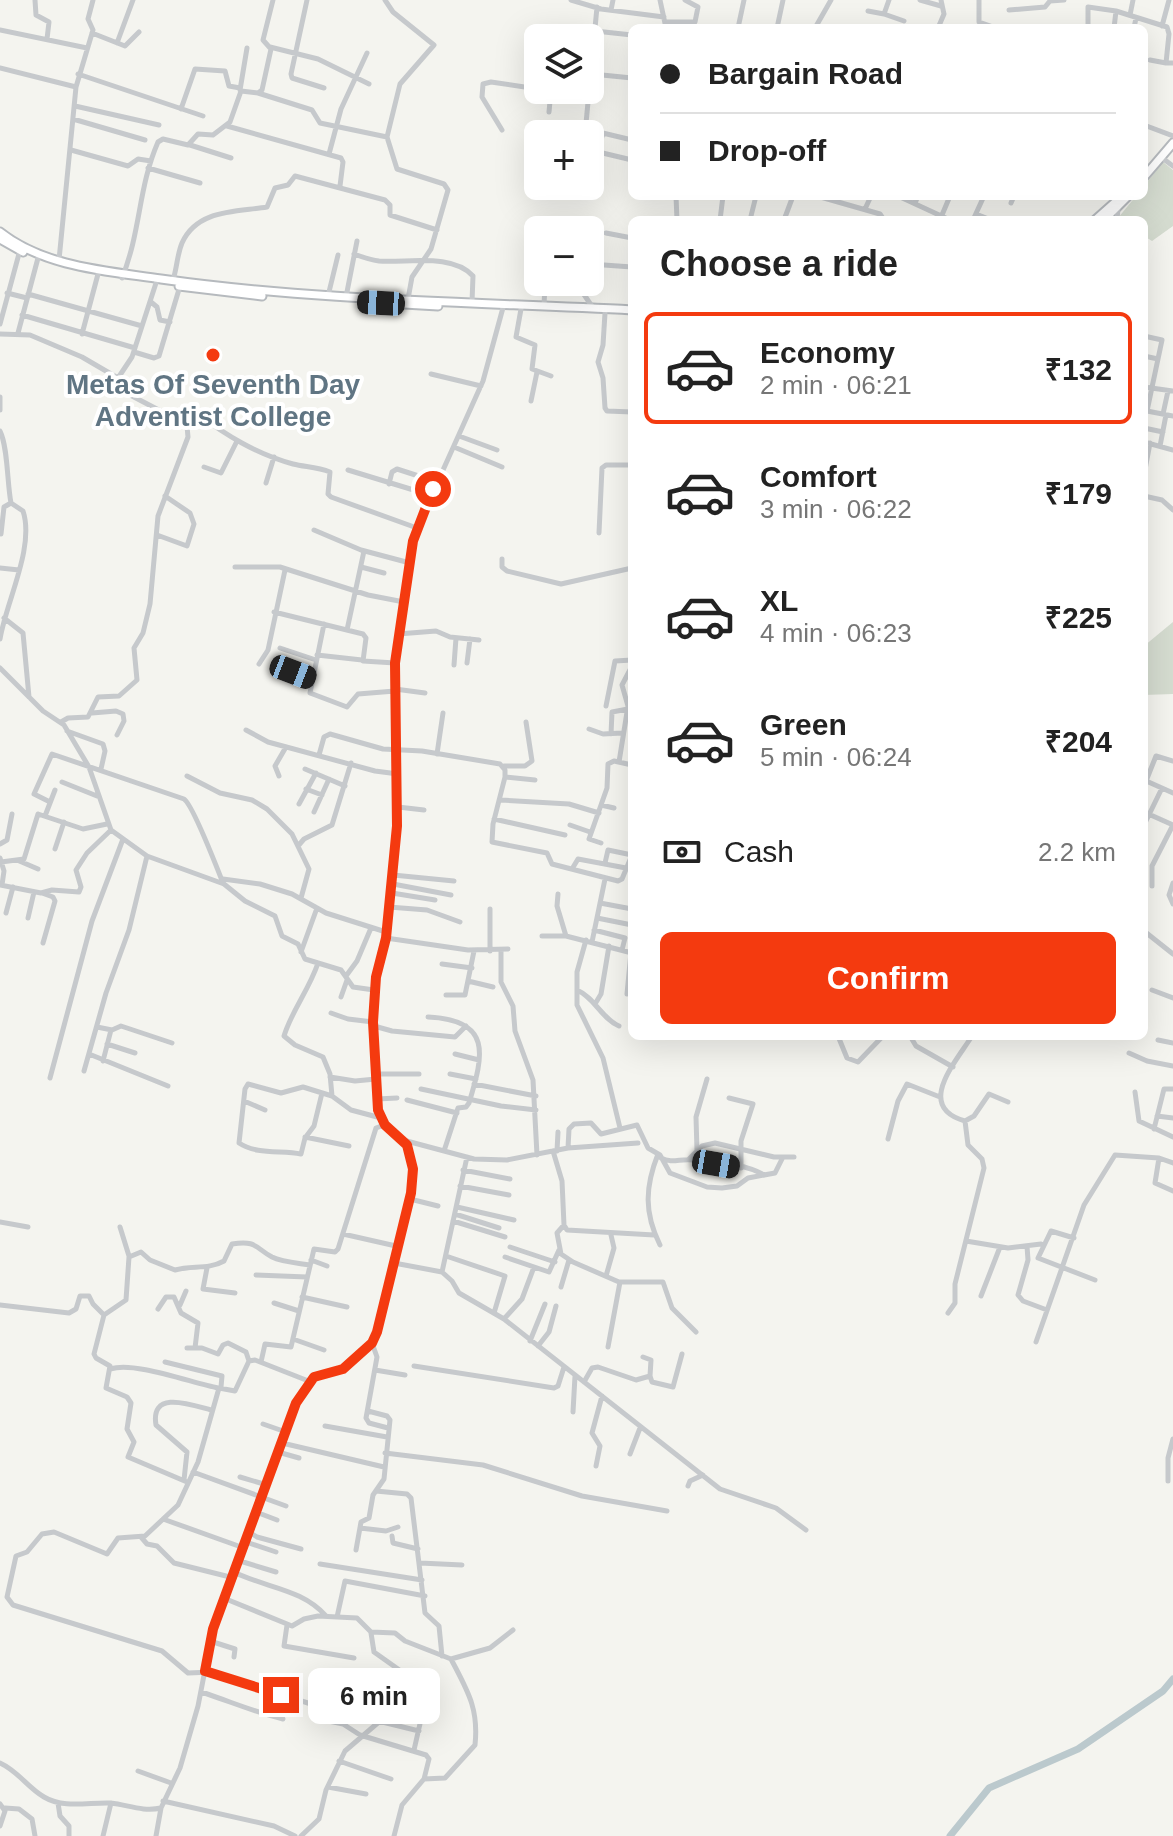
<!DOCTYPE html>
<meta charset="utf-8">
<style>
body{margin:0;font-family:Arial,sans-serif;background:#f6f6f6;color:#222;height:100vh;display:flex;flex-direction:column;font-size:30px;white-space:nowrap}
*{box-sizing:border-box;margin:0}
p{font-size:26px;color:#767676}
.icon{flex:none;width:44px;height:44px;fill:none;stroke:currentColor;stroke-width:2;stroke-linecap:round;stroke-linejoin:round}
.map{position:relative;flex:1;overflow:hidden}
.details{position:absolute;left:628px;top:216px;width:520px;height:824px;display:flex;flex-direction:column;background:#fff;border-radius:12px;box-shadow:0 8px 32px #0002}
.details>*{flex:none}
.guide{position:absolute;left:628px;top:24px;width:520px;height:176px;border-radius:12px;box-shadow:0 8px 32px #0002;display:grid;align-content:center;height:176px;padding:0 32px;background:#fff}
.controls{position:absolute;left:524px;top:24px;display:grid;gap:16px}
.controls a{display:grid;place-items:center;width:80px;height:80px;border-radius:12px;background:#fff;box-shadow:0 8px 32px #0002;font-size:40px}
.end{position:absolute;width:36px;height:36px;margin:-18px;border:10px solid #f43a0f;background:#fff;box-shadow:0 0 0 4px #fff}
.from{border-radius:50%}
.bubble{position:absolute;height:56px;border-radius:12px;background:#fff;box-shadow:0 8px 32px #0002;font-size:26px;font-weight:800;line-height:56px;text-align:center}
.car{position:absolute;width:24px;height:48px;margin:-24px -12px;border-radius:10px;box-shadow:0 0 6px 2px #0007;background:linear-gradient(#222 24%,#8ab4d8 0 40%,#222 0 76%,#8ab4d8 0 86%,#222 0)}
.guide b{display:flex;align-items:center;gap:28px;height:76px;font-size:30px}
.guide b+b{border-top:2px solid #e0e0e0}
.guide i{width:20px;height:20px;background:#222}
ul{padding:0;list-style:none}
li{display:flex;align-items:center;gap:24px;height:112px;margin:0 16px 12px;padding:0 16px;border:4px solid transparent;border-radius:12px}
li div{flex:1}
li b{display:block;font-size:30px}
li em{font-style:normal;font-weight:800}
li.on{border-color:#f43a0f}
li>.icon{width:72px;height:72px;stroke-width:1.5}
h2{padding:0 32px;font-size:36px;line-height:96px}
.pay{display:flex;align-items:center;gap:20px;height:88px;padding:0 32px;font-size:30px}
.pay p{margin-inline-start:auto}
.cta{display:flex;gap:16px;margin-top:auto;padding:16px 32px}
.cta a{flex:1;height:92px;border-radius:12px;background:#f43a0f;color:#fff;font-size:32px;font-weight:800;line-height:92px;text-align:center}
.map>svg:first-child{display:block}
.green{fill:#d5dcd0}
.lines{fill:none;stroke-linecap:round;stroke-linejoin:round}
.river{stroke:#bbc9cd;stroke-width:7}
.major-casing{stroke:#b6babe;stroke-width:11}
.minor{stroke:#c6c9cc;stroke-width:5}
.major{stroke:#fff;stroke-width:7}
.route{stroke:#f43a0f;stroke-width:10}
.poi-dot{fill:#f43a0f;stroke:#fff;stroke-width:3}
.labels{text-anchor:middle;stroke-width:8;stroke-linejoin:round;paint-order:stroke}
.poi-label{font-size:28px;font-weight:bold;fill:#607583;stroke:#fff}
</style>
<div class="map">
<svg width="1173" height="1836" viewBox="0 0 1173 1836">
<rect width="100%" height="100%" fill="#f4f4ef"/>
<path class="green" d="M1163,162L1173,170V226L1152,241L1144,236V220L1118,218L1136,196H1144V186Z
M1173,622V694L1144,695V646Z"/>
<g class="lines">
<path class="river" d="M950,1836L989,1788L1078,1749L1163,1691L1173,1679"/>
<defs>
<path id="major" d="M1144,177L1173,143
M1095,220L1122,196
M1104,220L1128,196
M0,232C44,267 107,271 161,279C316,301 475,302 632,310
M0,239L23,252
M179,286L262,296
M370,302L438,306"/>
</defs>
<use href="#major" class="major-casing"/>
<path class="minor" d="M35,0L36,15L49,22L47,39
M307,0L291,74L292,78L324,88
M385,0L393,12L434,45L400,84L387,137L397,169L444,184L448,190L431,249L412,277L408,299
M571,0L601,9L664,17
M660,0L666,28
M889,0L884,14L904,21
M920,0L941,6
M979,0V22L996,28
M611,10L613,0
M1009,10L1045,7L1050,1L1064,0
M868,11L884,14
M1130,15L1133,0
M665,22H695L698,7L685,0
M1162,26L1169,0
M738,28L744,0
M777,28L783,0
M815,28L831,0
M938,28L944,14L941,0
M1088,28V7L1116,11L1167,27L1169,34L1166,63H1173
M1114,28L1116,11
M1134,28L1136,18
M0,30L87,48
M595,31L632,35
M92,33L125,46L139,32
M117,43L133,0
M270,47L318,59L369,84
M1150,60L1166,63
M0,68L76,87
M78,74L203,116
M592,74L632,78
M240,90L247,48
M258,93L312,110L320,123L387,137
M75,106L159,125
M181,109L195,69L225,71L229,86L240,88
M549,112L551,90
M73,119L145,140
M1144,125L1173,136
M227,126L341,158L343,162L340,186
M586,129L632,140
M502,130L482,97L483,84L491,82L538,89
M585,134L597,7
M190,145L231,158
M71,150L128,166L138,159L151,161
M590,150L632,160
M598,151L603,133
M329,154L341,109L367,53
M1161,157L1173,166
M148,168L200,183
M676,196L677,220
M817,196L880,214L884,220
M898,196L950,220
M915,203L918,196
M1011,203L1014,196
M865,209L871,196
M976,214L991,220
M942,215L950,196
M720,220L723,196
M750,220L756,196
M784,220L793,196
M973,220L984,196
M1117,220L1118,208
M606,233L632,238
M354,254C362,257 371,260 379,261C408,263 452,253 473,276L472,302
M59,260L76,87L93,30L88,19L93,0
M590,264L632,267
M122,278C141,231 138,188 158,142L163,139L188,145L198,134L213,135L230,122L241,91L258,93L262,90L271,49L263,40L273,0
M173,280C177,268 177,255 182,243C197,209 237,212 267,207L275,188L288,185L295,176L385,200L390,205V215L437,230
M585,282L583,293L593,308
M7,293L27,298
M28,294L142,326
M328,296L338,255
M346,297L357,241
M151,302L157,307L160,320L170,322
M504,304L483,381L417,528L398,637L394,673L397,826L392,893L386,938L376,977L373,1011L378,1110L385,1125L403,1140L474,1159L507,1160L568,1148L638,1143
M544,306L545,283
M521,309L516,337L535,345L532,369L551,376
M605,313L603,345L598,362L603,378L605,408L607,411L632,412
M22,315L135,348
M0,324L20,250
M18,333L38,258
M0,334L30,335L82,357L118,378L132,396L176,419L196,413C226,435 256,454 293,464C305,467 317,467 330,472L328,494L331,497L417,528
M82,334L98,274
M1144,336L1162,340L1147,411
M134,352L154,358L159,356L180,286
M1144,356L1158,359
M431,374L481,386
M118,378L132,357L156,283
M1144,387L1173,391
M0,397V410
M531,401L537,372
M1147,411L1173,416
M1163,414L1168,391
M1144,428L1163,432
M0,431C8,447 7,483 11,503L23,511C35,547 6,602 0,639
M459,436L497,450
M1144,442L1173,450
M1160,446L1166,415
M454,447L502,467
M204,467L221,473L237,441
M348,470L430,495
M1144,475L1150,443
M266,483L274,457
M389,484L392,472L397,469L437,482
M1144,496L1162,500L1173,510
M314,530L361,550L410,563
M599,533L602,468L606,465H632
M1,534L4,507L11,503
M157,535L187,546L194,524L190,513L165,496
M502,559V567L507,571L561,584L632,568
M235,567H280L368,595L404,602
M361,567L384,573
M0,568L19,570
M274,612L363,634L366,638L363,661L395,663
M4,618L23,633L29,697
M324,624L310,693L347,707L358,694L395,691
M347,630L364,551
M398,634L436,631L450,637L479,640
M280,648L316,660
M317,655L362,660
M467,663L470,639
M259,664L268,650L285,570
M275,665L312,679
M454,665L456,638
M0,668L43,711L64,725L89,767L111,830L147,856L224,884L245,901L275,916L282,936L298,944L305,959L341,970L353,987L374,990
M395,689L425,693
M606,706L615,661L632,660
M92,713L116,711L123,714L124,721L117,735
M61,722L68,718L88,717L98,697L119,696L137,680L134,648L143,633L150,604L158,516L188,437L187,426L180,420
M589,729L603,734L622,733
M246,730L268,742L375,771L398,774
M67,731L103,744L105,751L101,769
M611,734L612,712L628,709
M437,754L443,713
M319,755L324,737L330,734L383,749L422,751L500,764L505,770V777L493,824L492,842L547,853L552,864L618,881L622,879L632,855L608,850L605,863
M619,762L628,706L622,685L632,666
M504,766H525L532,761L526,722
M305,769L345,786
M187,776L220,793L252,800L267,809L292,834L309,869L301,898
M279,776L275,766L286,747
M505,777L535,780
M1144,780L1173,793
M1146,781L1156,756L1173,761
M62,782L97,796
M306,789L322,795
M501,800L569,804L599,813
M50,802L34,794L52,754L184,799C193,805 217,868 223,883
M299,804L316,773
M601,805L614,808
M398,807L424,810
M314,812L329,779
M1144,812L1173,825
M45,816L55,790
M494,819L565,835
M570,825L590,832
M1144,825L1162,788
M601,843L589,839L607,788L608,764L614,761L632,765
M0,844L7,840L12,814
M298,846L304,839L332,825L351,763
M55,849L64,822
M0,858L4,871L2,885
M17,860L38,869
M1,862L24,859L38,814L83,829L107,824
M572,869L578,859L626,868
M393,875L454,881
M223,879L260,884L292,894L326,913L386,932
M1173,883L1169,895L1173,904
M393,884L451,895
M0,885L41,893L52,890L79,892L81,887L76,870L87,853L111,830
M1152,886V866L1173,825
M42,893L53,897L55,901L43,943
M392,893L435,900
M558,894L557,906L566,936
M600,903L632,909
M389,907L427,910L460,922
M490,909V951
M6,913L13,887
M28,918L34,892
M597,918L632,925
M594,930L625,938L622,950
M1144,931L1173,954
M542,936H566L632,953
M386,938L468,950L508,949
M586,940L577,972V1005L603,1058L620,1128
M592,942L605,879
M501,951V982L513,1006L515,1031L533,1080L537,1155
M301,952L317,908
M318,963C309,990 292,1010 284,1036L295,1045L323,1057L330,1074L332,1096
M442,964L472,968
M346,976L357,961L371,928
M468,981L493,987
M577,990C595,998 601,1018 619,1026
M1152,990L1173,998
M627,994L631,952
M446,995H465L474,951
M341,997L347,980
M595,1004L601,994L609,946
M331,1013L348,1019L373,1022
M428,1017C492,1020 484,1054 469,1103L466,1107L458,1108L444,1151
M374,1026L392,1031L455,1037L466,1026
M97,1027L112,1030L121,1026L172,1043
M708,1036H716
M838,1036L847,1058L858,1062L883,1036
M910,1036L916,1046L953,1067
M972,1036C955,1063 915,1107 965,1121L974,1116L989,1094L1008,1102
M1158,1040L1173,1043
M107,1044L135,1053
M1129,1053L1147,1061L1173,1066
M89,1054L168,1086
M455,1054L479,1060
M103,1061L111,1030
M84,1071L106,993L129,930L147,856
M376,1074H419
M450,1074L476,1079
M330,1077L355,1081L376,1079
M50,1078L92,921L123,839
M474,1084L536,1096
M421,1089L501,1106L536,1110
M1135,1092L1139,1121L1173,1137
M322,1093L314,1126L305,1138L301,1154C281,1150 257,1155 239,1143L245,1089L248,1084L281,1093L303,1087L332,1096L351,1110L381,1118
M729,1098L753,1104L741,1141V1168
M377,1099L397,1098
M407,1100L457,1113
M244,1101L265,1110
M1157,1116L1173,1118
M1154,1129L1164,1089H1173
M305,1137L349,1146
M888,1139L898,1101L907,1084L940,1097
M568,1148L569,1129L574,1124L591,1123L601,1134L637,1125L648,1148L660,1155L670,1173L707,1187L722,1188L737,1186L748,1178L775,1173L783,1157
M553,1151L562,1181L564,1225L567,1230L654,1235
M557,1151L558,1132
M697,1151L696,1117L707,1079
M658,1154C645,1187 644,1213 660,1245
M661,1158C673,1164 680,1158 693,1160C713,1161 746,1164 764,1175
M1159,1158L1155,1183L1173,1191
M689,1159L702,1146L715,1143L774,1157H794
M463,1170L510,1179
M460,1186L509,1195
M410,1199L438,1206
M457,1207L514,1220
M455,1214L499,1228
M453,1221L505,1237
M0,1222L28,1227
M564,1225L557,1233L561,1254L573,1262L619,1282H663L672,1308L696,1332
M120,1227L129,1256
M343,1234L396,1246
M1074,1238L1051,1231L1038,1258L1095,1280
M966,1241L1008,1248L1041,1244
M1027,1246L1028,1260L1018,1295L1023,1301L1047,1310
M510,1247L555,1262
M446,1256L505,1276L494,1313
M505,1257L549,1272L559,1250
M311,1260L327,1266
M394,1263L442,1272L452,1281L459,1293L504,1319L720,1489L776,1508L806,1530
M207,1268L203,1289L235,1293
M442,1272L467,1157
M256,1275L307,1277
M606,1276L614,1248L611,1235
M561,1287L569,1260
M981,1296L1000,1247
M302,1297L347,1307
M274,1303L299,1311
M0,1305L69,1313L76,1309L80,1296H89L93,1304L104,1315L94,1354L96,1358L110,1366L106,1388L127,1397L131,1403L127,1429L134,1442L128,1457L187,1482
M180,1305L186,1291
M158,1309L166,1297H174L181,1313L198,1323L195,1348
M948,1313L955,1303V1284L984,1168L982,1159L968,1145L965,1121
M104,1315L126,1300L129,1257L141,1252L150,1260L175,1270C192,1265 208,1270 224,1261L232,1244C257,1240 255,1248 272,1257C282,1262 298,1263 310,1265
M504,1319L522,1299L534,1267
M293,1339L324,1350
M530,1341L545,1304
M1036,1342L1084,1205L1115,1155L1159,1158L1173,1163
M372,1343L377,1357L366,1418L369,1423L388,1428
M538,1346L549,1332L556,1306
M608,1347L620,1282
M187,1348H202L218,1354L223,1345L228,1343L246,1352L249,1361
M643,1357L651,1360L650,1376
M165,1362L222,1376L221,1387
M261,1362L265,1344L291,1347L314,1249L335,1252L338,1249L376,1128L384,1125
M414,1366L554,1388L558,1386L564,1367
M111,1369C133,1361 192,1383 218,1388
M375,1370L405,1375
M311,1382L255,1360L249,1361L235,1391L219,1388L198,1462L178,1505L145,1536L118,1538L107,1554L54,1532L42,1534L27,1552L16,1556L7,1597L13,1605L162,1651L188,1673L213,1672L320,1707L319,1719L343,1724L360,1735L426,1755L429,1759L424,1779L402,1805L394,1836
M584,1382L592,1368L598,1367L636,1380L650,1376L652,1382L673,1387L682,1354
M573,1412L575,1376
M263,1424L286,1432
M325,1426L387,1437
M282,1443L384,1467
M278,1452L299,1458
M385,1453L483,1465L582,1496L667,1511
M630,1454L640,1428
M596,1466L600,1446L592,1433L602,1396
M193,1472L286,1506
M240,1477L267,1485
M184,1480L187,1452L156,1425C150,1389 192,1405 211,1410
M1168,1481V1458L1173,1439
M688,1486L690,1481L703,1475
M376,1491L407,1494L411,1498L425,1613L439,1626L442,1656
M256,1512L277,1520
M163,1519L244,1548
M360,1528L386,1531L398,1527
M249,1532L257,1537L301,1549
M392,1536L393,1543L418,1549
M141,1537L147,1544L157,1546L174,1563L234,1578
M246,1542L276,1552
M356,1550L361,1522L369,1518L373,1495L384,1479L390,1420L387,1416L368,1411
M240,1561L276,1572
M420,1563L462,1565
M320,1564L422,1580
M236,1573C267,1588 302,1589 326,1616
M226,1599L292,1626L304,1619L318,1616L357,1618L371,1632L395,1633L405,1641L451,1659L490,1648L513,1630
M337,1617L345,1581L425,1596
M287,1625L284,1646L354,1658
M371,1633L374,1652L405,1674L406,1688
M210,1641L235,1649L234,1657
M378,1684L419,1690
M201,1692C229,1701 254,1712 283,1719
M357,1699L365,1697L420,1711L422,1715L414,1750
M320,1707L327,1680L342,1684
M362,1717L419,1731
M339,1761L391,1779
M0,1763C18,1771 27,1787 44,1797C64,1809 89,1802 111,1803C128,1805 143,1812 161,1808
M138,1771L171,1783
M424,1779L445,1778L475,1745C479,1708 467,1690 451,1659
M328,1787L366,1794
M163,1801L274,1826L295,1836
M58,1803L60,1816L69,1826V1836
M0,1804L5,1811L0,1826
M5,1808L19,1809L32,1819L35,1836
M103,1836L111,1803
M156,1836L161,1808L180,1768L198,1706L213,1629L234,1578L296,1403L314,1377L343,1369L369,1346L377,1332L411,1193L413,1163L404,1141
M301,1836L319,1819L326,1790L345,1751L380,1721L401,1716"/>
<use href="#major" class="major"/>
</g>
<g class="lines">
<path class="route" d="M281,1695L205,1671L213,1629L296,1403L314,1377L343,1369L372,1343L377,1332L411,1193L413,1169L407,1145L385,1125L378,1110L373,1022L376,977L386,938L397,826L395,663L413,541L433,489"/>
</g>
<circle class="poi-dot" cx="213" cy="355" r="8"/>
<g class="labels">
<g class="poi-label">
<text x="213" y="394">Metas Of Seventh Day<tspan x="213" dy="32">Adventist College</tspan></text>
</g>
</g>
</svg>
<div class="controls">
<a><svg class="icon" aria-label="layers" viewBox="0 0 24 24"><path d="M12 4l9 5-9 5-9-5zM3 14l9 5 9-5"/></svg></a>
<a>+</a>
<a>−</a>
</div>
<i class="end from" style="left:433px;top:489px"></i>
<i class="end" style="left:281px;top:1695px"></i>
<div class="bubble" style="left:308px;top:1668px;width:132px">6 min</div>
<i class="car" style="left:381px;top:303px;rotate:273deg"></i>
<i class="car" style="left:293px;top:672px;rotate:111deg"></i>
<i class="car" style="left:716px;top:1164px;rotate:100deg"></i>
<div class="guide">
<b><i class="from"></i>Bargain Road</b>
<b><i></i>Drop-off</b>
</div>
<section class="details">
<h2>Choose a ride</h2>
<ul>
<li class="on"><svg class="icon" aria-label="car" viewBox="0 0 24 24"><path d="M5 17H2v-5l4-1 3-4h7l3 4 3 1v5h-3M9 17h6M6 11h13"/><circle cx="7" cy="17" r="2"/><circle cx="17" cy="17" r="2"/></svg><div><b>Economy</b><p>2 min · 06:21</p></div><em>₹132</em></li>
<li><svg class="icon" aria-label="car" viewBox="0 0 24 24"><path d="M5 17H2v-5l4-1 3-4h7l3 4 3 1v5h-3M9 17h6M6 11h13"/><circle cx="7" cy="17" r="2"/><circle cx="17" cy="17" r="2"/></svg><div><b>Comfort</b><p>3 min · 06:22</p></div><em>₹179</em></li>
<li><svg class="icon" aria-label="car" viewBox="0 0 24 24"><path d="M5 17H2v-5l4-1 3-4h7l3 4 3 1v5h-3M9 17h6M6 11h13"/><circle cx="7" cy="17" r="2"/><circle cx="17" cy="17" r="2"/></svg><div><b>XL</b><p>4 min · 06:23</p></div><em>₹225</em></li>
<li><svg class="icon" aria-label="car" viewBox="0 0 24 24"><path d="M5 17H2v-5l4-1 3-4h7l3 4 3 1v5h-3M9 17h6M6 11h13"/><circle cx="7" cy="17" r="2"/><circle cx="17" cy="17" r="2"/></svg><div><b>Green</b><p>5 min · 06:24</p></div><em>₹204</em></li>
</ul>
<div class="pay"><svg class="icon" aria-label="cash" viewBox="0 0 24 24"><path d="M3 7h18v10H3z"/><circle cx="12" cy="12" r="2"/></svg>Cash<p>2.2 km</p></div>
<div class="cta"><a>Confirm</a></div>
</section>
</div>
